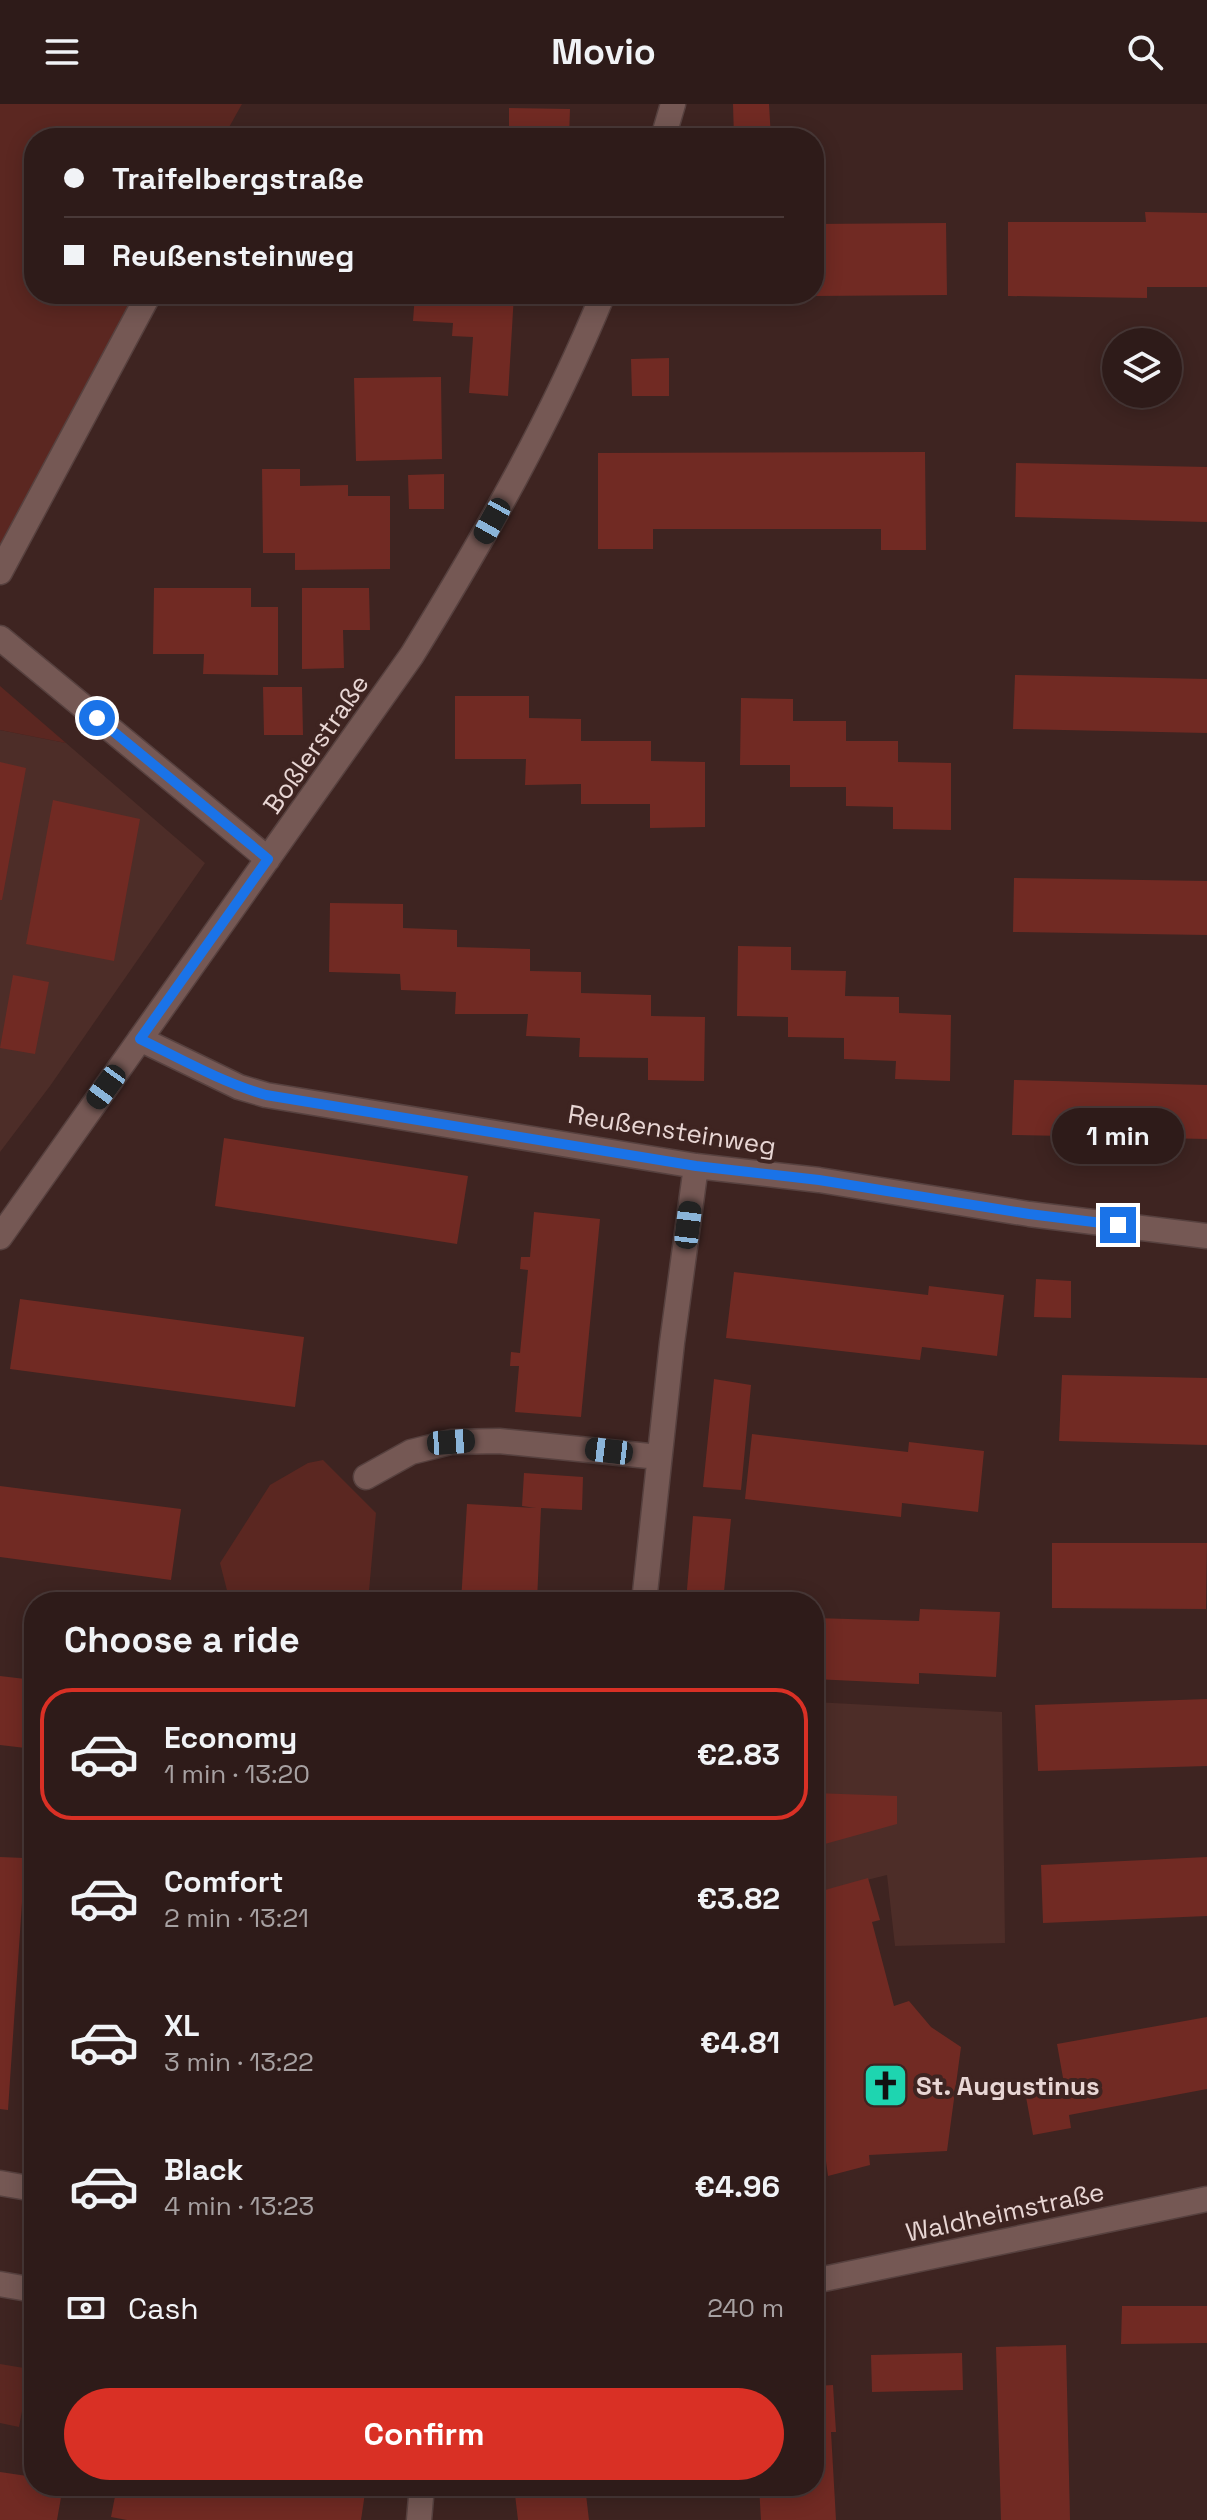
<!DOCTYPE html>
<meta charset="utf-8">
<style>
body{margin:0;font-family:"Space Grotesk",sans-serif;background:#362422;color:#f1f3f6;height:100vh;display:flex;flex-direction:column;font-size:30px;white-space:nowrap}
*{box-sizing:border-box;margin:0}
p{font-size:26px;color:#a7a1a2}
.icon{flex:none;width:44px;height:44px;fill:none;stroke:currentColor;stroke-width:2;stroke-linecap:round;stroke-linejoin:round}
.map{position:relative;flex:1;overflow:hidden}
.sheet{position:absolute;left:24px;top:1488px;width:800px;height:904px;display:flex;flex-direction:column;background:#2e1b19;border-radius:32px;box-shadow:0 4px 20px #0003,0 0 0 2px #493938}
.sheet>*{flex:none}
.banner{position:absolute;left:24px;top:24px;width:800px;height:176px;border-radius:32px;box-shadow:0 4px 20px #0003,0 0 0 2px #493938;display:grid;align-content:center;height:176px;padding:0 40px;background:#2e1b19}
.tools{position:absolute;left:1102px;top:224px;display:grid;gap:16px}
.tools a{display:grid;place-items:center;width:80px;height:80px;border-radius:50%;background:#2e1b19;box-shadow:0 4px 20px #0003,0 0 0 2px #493938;font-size:40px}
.end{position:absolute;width:36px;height:36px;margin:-18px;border:10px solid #1a73e8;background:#fff;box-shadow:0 0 0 4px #fff}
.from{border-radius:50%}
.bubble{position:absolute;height:56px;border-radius:28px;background:#2e1b19;box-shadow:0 4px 20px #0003,0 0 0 2px #493938;font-size:26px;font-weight:700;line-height:56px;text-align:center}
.car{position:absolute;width:24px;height:48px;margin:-24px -12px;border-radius:10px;box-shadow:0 0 6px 2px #0007;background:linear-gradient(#222 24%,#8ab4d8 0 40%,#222 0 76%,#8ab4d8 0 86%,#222 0)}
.banner b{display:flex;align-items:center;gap:28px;height:76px;font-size:30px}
.banner b+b{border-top:2px solid #493938}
.banner i{width:20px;height:20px;background:#f1f3f6}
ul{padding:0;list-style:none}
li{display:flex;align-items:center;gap:24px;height:132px;margin:0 16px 12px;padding:0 24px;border:4px solid transparent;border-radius:32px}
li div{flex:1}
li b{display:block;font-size:30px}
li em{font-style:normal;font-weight:700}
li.current{border-color:#d93025}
li>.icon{width:72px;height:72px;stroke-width:1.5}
h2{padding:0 40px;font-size:36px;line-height:96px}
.pay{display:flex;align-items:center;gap:20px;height:88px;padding:0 40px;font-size:30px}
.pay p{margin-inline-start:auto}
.cta{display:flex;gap:16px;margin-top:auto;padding:16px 40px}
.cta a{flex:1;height:92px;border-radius:48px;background:#d93025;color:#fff;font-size:32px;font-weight:700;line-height:92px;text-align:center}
header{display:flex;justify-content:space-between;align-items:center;height:104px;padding:0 40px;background:#2e1b19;font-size:36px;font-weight:700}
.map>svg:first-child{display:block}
.built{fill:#4d2d28}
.green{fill:#5b2721}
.building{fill:#712a23}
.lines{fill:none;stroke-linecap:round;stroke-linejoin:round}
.minor-casing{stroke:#57413f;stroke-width:27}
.minor{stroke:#755854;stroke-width:24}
.route{stroke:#1a73e8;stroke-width:10}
.labels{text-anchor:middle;stroke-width:8;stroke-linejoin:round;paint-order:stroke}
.street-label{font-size:26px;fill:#e8d6d4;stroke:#3e2421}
.poi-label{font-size:26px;font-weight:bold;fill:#e8d6d4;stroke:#3e2421;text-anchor:start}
</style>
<header><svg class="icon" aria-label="menu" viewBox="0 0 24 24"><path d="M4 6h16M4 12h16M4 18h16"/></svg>Movio<svg class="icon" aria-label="search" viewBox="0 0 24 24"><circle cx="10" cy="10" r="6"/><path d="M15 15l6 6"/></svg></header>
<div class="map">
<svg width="1207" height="2416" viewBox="0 0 1207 2416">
<rect width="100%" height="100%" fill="#3e2421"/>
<path class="built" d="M0,626L66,639L205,759L50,982L0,1048Z
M814,1598L1002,1608L1005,1839L895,1842L887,1771L814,1789Z"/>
<path class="green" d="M0,0H242L223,34H34V190H137L0,446Z
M0,582L66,639L0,626Z
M323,1356L376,1409L368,1498H230L220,1459L270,1381L308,1359Z
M0,2260L30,2265L19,2323L0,2319Z"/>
<path class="building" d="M733,0H769L771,34H734Z
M509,4L570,5L569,34H509Z
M1145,108L1207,109V183H1147V194L1008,192V118H1146Z
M946,119L947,191L814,192V120Z
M415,190H514L508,292L469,289L473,233L452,232L453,219L413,217Z
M669,254V292H632L631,255Z
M441,273L442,355L356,357L354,274Z
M925,348L926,446H881V425H653V445H598V349Z
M1016,359L1207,363V418L1015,413Z
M262,365H300V382L348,381V392H390V465L295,466V449H263Z
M444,370V405H409L408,371Z
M154,484H251V503H278V571L203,570L204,550H153Z
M302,484H369L370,526H343L344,564L302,565Z
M1015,571L1207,575V629L1013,625Z
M263,583H302L303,631H264Z
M455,592H529V614L581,615V637H651V657L705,658V723L650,724V700H581V680L525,681L526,655H455Z
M741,594L793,595V617H846V637H898V658L951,659V726L893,725V703L846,702V683H790V661H740Z
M0,658L26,664L2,796H0Z
M53,696L140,715L114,857L26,840Z
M1014,774L1207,777V831L1013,828Z
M330,799L403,800V824L457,826V843L530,845V867L581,868V889L651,891V912L705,913L704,977L648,976V954L579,953L580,934L526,932L528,910H455L456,888L401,886L400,870L329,868Z
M738,842L791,843V866L846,867L845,892L899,893V909L951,911L950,977L895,975L896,957L844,955V934L788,933V913L737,912Z
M13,871L49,878L35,950L0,944Z
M1014,976L1207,981V1035L1012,1031Z
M224,1034L468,1072L457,1140L215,1102Z
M534,1108L600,1115L581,1313L515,1308L519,1262H510L511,1248L520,1249L528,1166L520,1165L521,1153H530Z
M734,1168L928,1191L929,1182L1004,1191L997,1252L922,1243L920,1256L726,1234Z
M1036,1175L1071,1177V1214L1034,1213Z
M20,1195L304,1233L295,1303L10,1265Z
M1062,1271L1207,1274V1341L1059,1337Z
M714,1275L751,1281L741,1386L703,1383Z
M752,1330L908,1348L909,1338L984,1347L978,1408L902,1399L901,1413L745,1395Z
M524,1369L583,1373L582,1406L541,1404L537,1498H461L467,1400L536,1404L522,1402Z
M0,1382L181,1405L171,1476L0,1453Z
M693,1412L731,1415L723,1498H686Z
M1052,1439H1207L1206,1505L1052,1504Z
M920,1505L1000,1508L996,1573L919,1569V1580L814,1575V1514L919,1517Z
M0,1572L34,1576V1645L0,1641Z
M1207,1595V1662L1038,1667L1035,1601Z
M814,1689L897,1692V1720L814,1743Z
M0,1753L25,1754L8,2006L0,2005Z
M1207,1753V1812L1043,1819L1041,1761Z
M868,1774L880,1816L872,1818L894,1902L909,1897L931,1923L961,1943L947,2047L869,2051L870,2061L828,2072L821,2021H814V1923L821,1921L814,1905V1789Z
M1207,1913V1985L1069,2011L1071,2024L1033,2031L1026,1993L1065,1985L1057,1940Z
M1122,2202H1207V2239L1121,2240Z
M1066,2241L1070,2416H1001L996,2243Z
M962,2249L963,2286L872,2288L871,2251Z
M833,2281L836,2328H831L836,2416H761L759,2382H814V2282Z
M0,2368L34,2373V2382H63L57,2416H0Z
M117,2382L331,2384L366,2382L361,2416H127L111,2413Z
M514,2382H585L589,2416H518Z"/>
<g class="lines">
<defs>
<path id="minor" d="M663,34L673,0
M0,468L149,190
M0,534L268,755
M140,935L239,983L266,991L696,1062L819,1076L1029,1110L1207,1132
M0,1133L412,551C484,434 551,317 603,190
M366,1373L411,1348L451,1338L499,1337L659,1353
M644,1498L672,1239L696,1062
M0,2079L34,2085
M814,2177L1207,2095
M0,2180L34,2186
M419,2416L422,2382"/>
</defs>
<use href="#minor" class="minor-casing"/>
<use href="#minor" class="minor"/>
</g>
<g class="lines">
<path class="route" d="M97,614L268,755L140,935C181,955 221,978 266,991L696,1062L819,1076L1029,1110L1118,1121"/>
</g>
<defs>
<symbol id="church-square" viewBox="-11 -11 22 22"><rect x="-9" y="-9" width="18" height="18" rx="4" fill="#1ed5b0" stroke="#3e2421"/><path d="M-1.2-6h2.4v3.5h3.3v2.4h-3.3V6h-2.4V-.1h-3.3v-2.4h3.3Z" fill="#111"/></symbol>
</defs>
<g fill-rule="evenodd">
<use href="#church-square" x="860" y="1956" width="51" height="51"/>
</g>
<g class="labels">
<g class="street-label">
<text transform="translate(316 640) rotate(-55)" y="9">Boßlerstraße</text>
<text transform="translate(672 1026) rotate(9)" y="9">Reußensteinweg</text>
<text transform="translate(1005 2108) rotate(-12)" y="9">Waldheimstraße</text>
</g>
<g class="poi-label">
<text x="916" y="1991">St. Augustinus</text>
</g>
</g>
</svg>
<div class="tools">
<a><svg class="icon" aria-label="layers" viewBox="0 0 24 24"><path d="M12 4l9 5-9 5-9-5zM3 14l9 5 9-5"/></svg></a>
</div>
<i class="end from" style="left:97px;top:614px"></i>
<i class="end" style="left:1118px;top:1121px"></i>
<div class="bubble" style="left:1052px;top:1004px;width:132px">1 min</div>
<i class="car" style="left:492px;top:417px;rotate:209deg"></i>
<i class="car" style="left:106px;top:983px;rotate:216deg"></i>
<i class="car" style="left:688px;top:1121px;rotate:7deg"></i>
<i class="car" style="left:451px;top:1338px;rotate:86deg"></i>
<i class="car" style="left:609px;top:1347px;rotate:277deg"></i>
<div class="banner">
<b><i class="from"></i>Traifelbergstraße</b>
<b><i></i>Reußensteinweg</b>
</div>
<section class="sheet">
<h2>Choose a ride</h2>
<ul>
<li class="current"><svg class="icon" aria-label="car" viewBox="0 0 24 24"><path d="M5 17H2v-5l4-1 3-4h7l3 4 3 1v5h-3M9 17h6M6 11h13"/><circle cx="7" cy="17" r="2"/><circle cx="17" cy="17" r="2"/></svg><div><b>Economy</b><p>1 min · 13:20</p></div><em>€2.83</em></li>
<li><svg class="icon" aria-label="car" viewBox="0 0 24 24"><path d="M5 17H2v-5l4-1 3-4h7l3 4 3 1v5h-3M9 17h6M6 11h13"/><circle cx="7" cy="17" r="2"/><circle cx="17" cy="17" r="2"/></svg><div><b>Comfort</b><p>2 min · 13:21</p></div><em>€3.82</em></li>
<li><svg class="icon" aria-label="car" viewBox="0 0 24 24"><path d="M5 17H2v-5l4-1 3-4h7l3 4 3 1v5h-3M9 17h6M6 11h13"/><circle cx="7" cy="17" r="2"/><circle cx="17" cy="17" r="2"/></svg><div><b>XL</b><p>3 min · 13:22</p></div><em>€4.81</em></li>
<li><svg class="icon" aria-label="car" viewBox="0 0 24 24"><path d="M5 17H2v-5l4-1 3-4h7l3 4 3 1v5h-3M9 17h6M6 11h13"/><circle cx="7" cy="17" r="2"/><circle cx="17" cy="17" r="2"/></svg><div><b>Black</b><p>4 min · 13:23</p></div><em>€4.96</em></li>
</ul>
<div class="pay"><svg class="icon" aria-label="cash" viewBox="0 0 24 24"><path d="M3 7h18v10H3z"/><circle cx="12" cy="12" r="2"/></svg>Cash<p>240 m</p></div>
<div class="cta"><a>Confirm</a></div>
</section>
</div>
